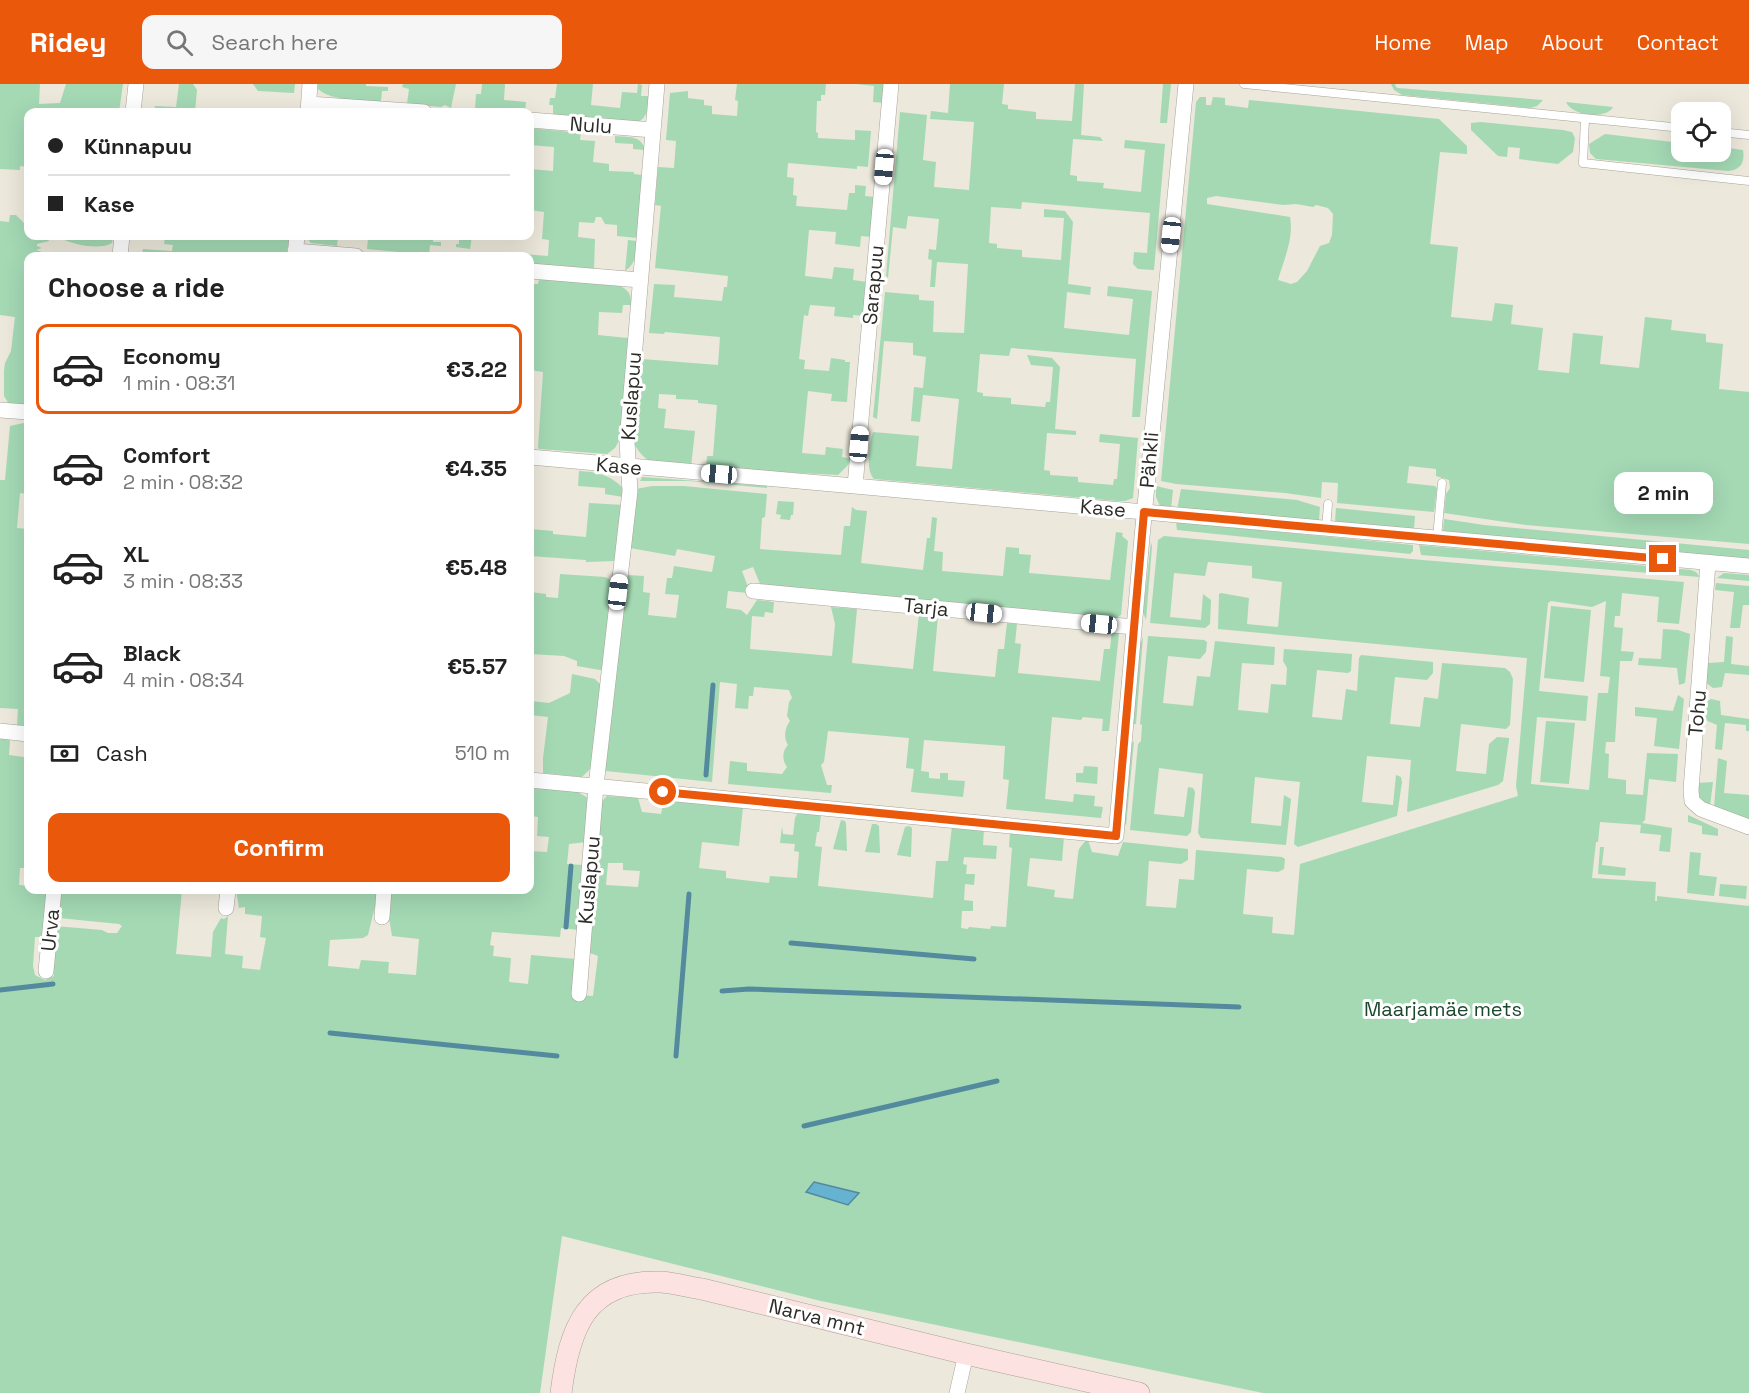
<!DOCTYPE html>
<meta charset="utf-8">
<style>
body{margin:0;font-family:"Space Grotesk",sans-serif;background:#f6f6f6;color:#222;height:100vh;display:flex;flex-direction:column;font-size:22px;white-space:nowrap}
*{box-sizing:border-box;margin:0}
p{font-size:20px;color:#767676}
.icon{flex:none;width:33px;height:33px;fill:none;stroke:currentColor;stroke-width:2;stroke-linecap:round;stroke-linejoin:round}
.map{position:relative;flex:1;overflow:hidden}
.side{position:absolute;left:24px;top:168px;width:510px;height:642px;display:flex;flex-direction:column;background:#fff;border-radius:12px;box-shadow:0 6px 24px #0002}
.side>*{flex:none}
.guide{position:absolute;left:24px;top:24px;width:510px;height:132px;border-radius:12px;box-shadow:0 6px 24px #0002;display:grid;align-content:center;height:132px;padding:0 24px;background:#fff}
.tools{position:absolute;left:1671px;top:18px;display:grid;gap:12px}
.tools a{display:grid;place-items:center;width:60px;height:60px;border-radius:12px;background:#fff;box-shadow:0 6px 24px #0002;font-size:30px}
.end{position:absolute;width:27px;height:27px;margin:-14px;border:8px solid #ea580c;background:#fff;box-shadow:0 0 0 3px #fff}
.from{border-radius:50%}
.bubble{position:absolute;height:42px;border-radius:12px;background:#fff;box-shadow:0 6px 24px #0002;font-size:20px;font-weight:700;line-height:42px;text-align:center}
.car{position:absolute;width:18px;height:36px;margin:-18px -9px;border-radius:8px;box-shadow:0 0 4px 2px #0007;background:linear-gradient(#fff 24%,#345 0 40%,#fff 0 76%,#345 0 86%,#fff 0)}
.guide b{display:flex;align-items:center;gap:21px;height:57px;font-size:22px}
.guide b+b{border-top:2px solid #e0e0e0}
.guide i{width:15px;height:15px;background:#222}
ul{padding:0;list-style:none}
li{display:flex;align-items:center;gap:18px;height:90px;margin:0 12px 9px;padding:0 12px;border:3px solid transparent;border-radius:12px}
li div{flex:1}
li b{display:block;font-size:22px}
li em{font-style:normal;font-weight:700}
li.current{border-color:#ea580c}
li>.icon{width:54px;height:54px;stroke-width:1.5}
h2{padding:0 24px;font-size:27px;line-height:72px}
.pay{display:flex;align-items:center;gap:15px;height:66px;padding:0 24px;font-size:22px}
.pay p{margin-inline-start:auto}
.action{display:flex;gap:12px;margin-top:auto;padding:12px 24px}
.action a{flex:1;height:69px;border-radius:12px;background:#ea580c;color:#fff;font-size:24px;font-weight:700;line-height:69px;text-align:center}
header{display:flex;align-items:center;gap:36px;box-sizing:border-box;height:84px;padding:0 30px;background:#ea580c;color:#fff}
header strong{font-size:28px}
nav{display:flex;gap:33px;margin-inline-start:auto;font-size:21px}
.search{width:420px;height:54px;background:#f6f6f6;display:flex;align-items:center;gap:15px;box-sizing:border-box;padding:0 21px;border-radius:12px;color:#767676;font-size:22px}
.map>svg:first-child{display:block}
.green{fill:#a4d9b4;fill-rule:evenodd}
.water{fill:#65b2d1;stroke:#548a9e;stroke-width:1.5}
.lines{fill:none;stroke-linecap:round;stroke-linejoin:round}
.stream{stroke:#548a9e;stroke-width:5}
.service-casing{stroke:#a8a398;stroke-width:9}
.minor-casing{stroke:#a8a398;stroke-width:16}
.secondary-casing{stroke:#a8a398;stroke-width:22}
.service{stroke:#fff;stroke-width:8}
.minor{stroke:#fff;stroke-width:15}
.secondary{stroke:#fde2e2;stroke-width:21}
.route{stroke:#ea580c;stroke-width:8}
.labels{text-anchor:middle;stroke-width:6;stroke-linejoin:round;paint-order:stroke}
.street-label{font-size:20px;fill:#2c2b26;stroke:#fff}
.park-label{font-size:20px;fill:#1a492d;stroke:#fff}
</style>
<header>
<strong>Ridey</strong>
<div class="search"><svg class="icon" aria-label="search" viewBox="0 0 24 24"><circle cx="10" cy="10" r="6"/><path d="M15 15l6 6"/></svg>Search here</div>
<nav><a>Home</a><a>Map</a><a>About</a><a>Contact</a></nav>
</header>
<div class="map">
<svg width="1749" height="1309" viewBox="0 0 1749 1309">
<rect width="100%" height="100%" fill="#ece8db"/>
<path class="green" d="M0,0H40L39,20L60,19L66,0H123L119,28H28V83L20,82V86L0,85Z
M179,0H193L197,6L195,28H154L155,22L176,23Z
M253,0H295L294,9L258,7Z
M317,0H366V2L388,3V7H382L381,17C365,17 330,17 318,5Z
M403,0H456L451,24L445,21L441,23L407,20L409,5L402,3Z
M482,0H505L504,16L526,18L525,28L475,26L476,10H481Z
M557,0H593L591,21L620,24L622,8L637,9L638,0L642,1L641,12H649C648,24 648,33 637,39L553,32V21H549L550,14H555Z
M737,0H826L825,11H821V17H817L816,48L818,49V54L855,56V46L871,47L868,83L857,82V85L788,79L787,93L794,94L793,111L797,112L796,122L847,126L849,109H855V101L866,102L865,112L876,113L872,153L861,152L860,163L835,160L836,148L809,146L805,192L832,195L834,183L854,185L853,196L867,198L864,232L853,231V234L834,232L835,223L810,221L808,232L804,231L799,275L805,276L804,285L829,287L831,274L845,276V278H850L847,318L831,317L832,310L808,307L802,369L825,371L826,363L843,365L842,373L852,375L851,378L838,391L706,384L707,372H713L717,321L698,319V316L676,315V311L659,310L658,324L666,325L664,344L695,347L691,383C666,380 648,385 635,361L642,275L718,281L720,253L665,248L664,250L649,249L654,200L675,201L674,213L722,217L724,203H727L728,192L655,184L661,122L655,121L658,83L674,84L676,57L666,56L670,9L688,7V14L704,16V21L712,22V30L737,32L738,17L735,16Z
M856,0H885L884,19L873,18L874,2Z
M950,0H1004L1002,20L1008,21V25L1036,28V35L1072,37L1075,0H1084L1081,51L1100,53L1103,57L1073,55L1070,91L1077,92V97L1104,99L1103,104L1141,108L1145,66L1124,64L1125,56L1165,60L1154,186L1138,185L1133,180L1134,168L1147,169L1150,129L1022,118L1021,125L991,123L989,159L997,160V164L1022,166V173L1061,176L1064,134L1044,133V125L1065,127L1073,138L1068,200L1091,203L1090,211L1067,208L1064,244L1129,251L1133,215L1107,212L1108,202L1152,207L1140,333H1132L1136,275L1011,264L1009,272L980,270L977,308L983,309V312L1011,314V320L1045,323L1046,318H1050L1053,283L1031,281L1027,271L1052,274L1060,283L1055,345L1076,347V351L1047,349L1044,386L1050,387V391L1078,393V398L1113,401L1114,395H1117L1120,360L1099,358L1100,350L1138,354L1133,414L1125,417H1117L874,395C865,385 869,361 873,348L919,352L916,382L952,385L959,315L923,311L920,338L911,337L914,303L923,304L926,273L913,271V259L884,257L877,335L873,333L885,208L919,211V216L934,217L933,248L964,249L968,180L937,178L935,203H930L932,176L928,175L929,165L936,166L939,135L908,132L906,145L893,143L888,194L886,192L900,28L927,31L923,76L936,78L934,103L969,106L974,38L930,35L931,27L948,29Z
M1163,0H1171L1167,39H1160Z
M1391,0H1395L1396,3L1398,4L1543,16L1537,22L1530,24L1402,11L1394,6Z
M1200,13H1206V21H1211L1213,13L1225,14V21L1248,24L1249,16L1439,35L1467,62V70L1440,68L1430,160L1458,163L1451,233L1492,237L1495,219L1513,221L1511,240L1543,244L1538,286L1569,289L1573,249L1603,252L1600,280L1639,284L1645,233L1672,236L1671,246L1706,250V258L1723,260L1719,305L1749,308V460L1526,441L1444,429L1446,410L1450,404L1449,396L1436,392V385L1409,382L1407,399L1435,402L1437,404L1434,428L1337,419L1338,399L1322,398L1321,414L1285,409L1176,400L1161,397L1196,18ZM1216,112L1283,121L1296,120L1313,123L1316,121L1328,124L1333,130L1332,151L1329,159L1320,162L1307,187L1297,198L1291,200L1278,196C1284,175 1294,155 1290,133L1207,120V114Z
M1566,18L1613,23C1606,36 1572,32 1566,18Z
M1481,38L1563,46L1572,48L1575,54L1573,68L1558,80L1519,75L1520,64L1508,63L1507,73L1498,72L1471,46V39Z
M530,44L581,49L580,56L595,57L593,78L609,80V87L634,88V90L642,91L637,154L617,152V141L605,140L601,133H596L594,139L579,138L578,153L595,155L594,186L530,180V172H523V170L548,172L549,156L542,155L544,128L530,126V85L553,87L554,63L530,61Z
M1605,50L1681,59L1682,68H1720L1721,63L1743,66C1745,78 1741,86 1728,87L1596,75L1590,69L1589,60Z
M615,52C627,53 642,51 645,66L633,65V60L615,59Z
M10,131H16L28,143V152H46L49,157L37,160V162L42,164L36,166L48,170V172H28V322L9,320L4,312V287L5,279L11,267L15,233L0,231V137L9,138Z
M57,152H113L112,159C100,167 68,160 57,152Z
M151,152H280L281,154L289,155L287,172H142L143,165L172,167L173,161L164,160L165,153Z
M305,152H345V153H338L337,162L311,159Z
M357,152H433V158H441V162L430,161L429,171L367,165L368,155L357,154Z
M459,152H472L470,165L456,163V160H459Z
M628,156L637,157C636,169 636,180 625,187Z
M539,195L620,202C629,206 632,212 631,221H623L622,229L599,228L598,251L628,254L620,355L615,364L607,370L539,365L538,363L543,288L530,286V238H531L534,212L530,211V200H538Z
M28,338V410L20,409L17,444L28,445V642L17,641L18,625L0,624V396H5L10,342Z
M579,387C598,388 610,391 623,404V413L605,410V404L578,402Z
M642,393L767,402V404L689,397H640Z
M652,402H684L767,410L765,433L762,434L760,465L841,471L844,442H850L852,423L856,426L867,427L861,479L923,486L927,454H930L932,433L937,434L934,467L943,468L942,487L1003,492L1006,463L1019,464V470L1031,471L1029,489L1110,496L1116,448L1123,449L1122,452L1128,457L1121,531L1116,534L760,500L753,483L742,487L748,503V509L728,507L726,524L741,526L747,531L757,516L774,518L773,529L765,528L764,533L752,532L750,565L832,572L835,540L831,523L857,525L852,579L913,585L919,530L938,532L933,587L995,593L998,565H1004L1007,539L1017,540L1015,559L1021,560L1018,589L1100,597L1104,565H1110L1112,545L1119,549L1109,647H1102L1103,635L1083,633L1081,636L1052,633L1045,715L1073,718L1074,710L1095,712L1094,722L1103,723L1101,734L1006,725L1009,696L1003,695L1005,662L924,656L921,687L929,688V694L940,695V689H948V696L965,697L963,713L911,708L914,685L906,684L909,654L828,647L824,678L821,681L827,701H832L831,709L728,700L730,677L747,679V687L782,690L787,683C782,676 782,667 788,661C783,653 785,643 790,637L787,632L789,618L792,614L789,606L754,603L753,612H749L748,625L735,624L737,600L720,598L712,698L606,687L605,684L628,491L644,492L643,508L650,509L648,531L676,534L679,511L665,510L667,494H672L674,482L712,488L715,472L677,465L675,472L630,464L636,405Z
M1156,402L1173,406L1171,425L1160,422L1156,413Z
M1181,405L1297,416L1320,423L1319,436L1177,426Z
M778,417L794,418L793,431H791L790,436L780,435L781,431L776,430Z
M589,419L624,421L615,477L586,478V476L530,472V445L553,447V450L586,453Z
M1336,424L1415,432L1414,445L1335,438Z
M1444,435L1484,441L1749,466V475L1443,447Z
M1176,438L1413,461V467L1410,470L1177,446Z
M1164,452L1411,475L1684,498L1679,540L1657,538L1659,513L1622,509L1620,532H1615L1614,543L1623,544L1621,567L1634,568L1632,577H1620L1615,658H1606L1605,669L1609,670L1608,694L1626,696V710L1643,711L1647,669L1678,670L1676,698L1649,695L1645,736L1642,739L1672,744L1670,768L1659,767L1661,751L1640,749L1641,741L1600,738L1598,758H1596L1592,794L1656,798L1655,817H1657V812L1749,822V1309H1263L821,1217L562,1152L540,1309H0V654L10,656L9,671L24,673L26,657H28V784H20L19,801L28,802V806H50L45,853H35L33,882L35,891L45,896L54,892L52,879L55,842L102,846L108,849H117L122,842L119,840L59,834L56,831L57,806H182L176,870L211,873L213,848L221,834L224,835L228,832L225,870L243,872L242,884L260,886L266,854L260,853L262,832L245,830V823L239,824L236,806H379L368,851L363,854L330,856L328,882L359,885L361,876L389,878L388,889L416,891L419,855L392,852L387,822V806H530V767L547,768L549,753L537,752L538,733L530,732V704L576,707L588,714L587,758L569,760L567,780L583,781L579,846L561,844L560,853L492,848L490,861L494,862L493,872L511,874L509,898L528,900L531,871L576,875L575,911L593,912L598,872L590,869L588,864L602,717L607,712L638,714L642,728L661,730L663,720L667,716L743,723L739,762L702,758L699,784L726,787V794L769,799L770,792L797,794L799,768L794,767L795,760L780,759L782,743L783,750L793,751L795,734L797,730H821L819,748H817L815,762L822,763L818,802L933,814L936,777H948L952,742L984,745L983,761L997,762L996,775L964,773L963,780L967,781L966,790H975L974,801L965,800L964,816L973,817V827H962L961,844L968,845L969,843L990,845L991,842L1006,843L1012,764L1009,763L1010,748L1064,753L1062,777L1030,774L1027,802L1055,806L1054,813L1073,815L1078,770L1079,765L1086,756H1088L1092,768L1118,772L1123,758L1188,765V776L1181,780L1149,777L1146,822L1176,824L1179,795L1194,796L1196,766L1282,773L1285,775L1284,785L1278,788L1247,785L1243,830L1273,833L1272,849L1294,851L1300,780L1518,712L1516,702L1527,574L1218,545L1219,510L1221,509L1249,514L1247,540L1278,543L1282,498L1252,494V482L1208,478L1205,492L1174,489L1170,533L1201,536L1203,510L1211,516L1210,540L1205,544L1150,539L1158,456ZM1551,517L1592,523L1606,517L1600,592L1610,593L1608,609H1598L1589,706L1531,700L1537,633L1586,637L1588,612L1539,607L1548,519ZM608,779H623V786L640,787L638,803L606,801Z
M1151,458L1152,463L1146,536L1143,528Z
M1419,461L1691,486L1696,488L1700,493L1421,471Z
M1724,489L1749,491V497L1717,494Z
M560,490L605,493L613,497L603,585L600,586L577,582V577L564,572L530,570V508L546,510V513L558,514Z
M1716,499L1749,502V521H1743L1740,544H1730L1734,508L1715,506Z
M1551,522L1591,526L1584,598L1544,594Z
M1663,545L1678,546L1690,550L1685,599L1679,601L1677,584L1638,581L1639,574L1661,575Z
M1148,552L1204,556L1207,558L1206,568L1200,575L1168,572L1163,619L1193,622L1197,592L1210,593L1215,557L1275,563L1274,581L1242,579L1238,626L1268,629L1271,600L1286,601L1287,584L1283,577L1284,565L1352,570L1351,587L1348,589L1317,586L1312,633L1342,636L1346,605L1357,607L1359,574L1361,571L1433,578V589L1427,596L1395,593L1390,640L1420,643L1424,613L1438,615L1442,579L1505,584L1510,588L1513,595L1510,641L1506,645L1461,640L1456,687L1486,690L1489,660L1497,653L1509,654V656L1503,697L1498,701L1408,728L1407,727L1411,676L1367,672L1362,718L1393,721L1396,691L1401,693L1402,698L1397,732L1298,763L1294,760L1300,698L1255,693L1251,739L1281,742L1284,711L1291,715L1286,761L1201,754L1198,749L1203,690L1159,684L1154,730L1184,733L1188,703L1193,704L1195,708L1191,748L1187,752L1130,746L1138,660L1141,657L1142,641L1140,640Z
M1726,552L1733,553L1731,580L1749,582V591L1725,589L1722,603L1713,604L1706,599L1708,579L1724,578Z
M1143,553L1136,640H1133L1140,560Z
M572,590L595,595L601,601L592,683L582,693L543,689V674L548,633L530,631V617L549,619L570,609Z
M1678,611L1684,615L1679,665L1654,662L1657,634L1635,632V623L1673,627Z
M1711,615L1720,617L1721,631L1749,635V647H1746V641L1725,639L1722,666L1715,665L1717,641L1703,635L1705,619Z
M1546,637L1575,639L1569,700L1540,698Z
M1134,657L1126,742L1124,738L1132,659Z
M1718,674L1727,677L1724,709L1749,711V737L1714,723Z
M1084,682L1098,683L1097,700L1076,698V689H1083Z
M1713,698L1710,722C1700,716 1697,711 1697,699Z
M1688,731L1718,745V752L1702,750V742L1688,738Z
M841,736L845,737L846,740L847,767L833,765Z
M872,740H876L879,742L880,769L865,768Z
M909,742L912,744L911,773L897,771L905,743Z
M1600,763H1604L1602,781L1626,784L1625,792L1598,790Z
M1690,768L1701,769L1699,791L1717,793L1714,812L1687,809Z
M1720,800L1747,802L1746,815L1719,812Z"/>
<path class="water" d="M814,1098L859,1109L848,1121L806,1108Z"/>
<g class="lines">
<path class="stream" d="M706,691L713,601
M566,843L571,782
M791,859L974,875
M0,906L53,900
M722,907L749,905L1239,923
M330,949L557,972
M676,972L689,810
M804,1042L997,997"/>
<defs>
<path id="service" d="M1244,0L1682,44
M1585,35L1583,79L1749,97
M1720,48L1749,51
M1326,445L1328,420
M1437,454L1442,399"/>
<path id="minor" d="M309,20L424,28
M133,28L136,0
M308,28L310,0
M530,36L653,46
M295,167L356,172
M120,172L122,152
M295,172L297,152
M530,187L640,196
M0,326L28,328
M530,373L1749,482
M855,402L891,0
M1708,479L1691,706L1692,717L1701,725L1749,743
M753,507L1134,543
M0,647L28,650
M530,696L1116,752L1142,453L1186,0
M226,824L228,806
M382,833L384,806
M46,887L54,806
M579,910L596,702L630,407L627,358L657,0
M957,1309L966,1270"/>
<path id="secondary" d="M561,1309C569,1245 586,1195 661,1198C675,1199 689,1203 702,1205L966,1270L1139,1309"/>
</defs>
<use href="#service" class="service-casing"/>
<use href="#minor" class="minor-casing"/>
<use href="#secondary" class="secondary-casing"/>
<use href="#service" class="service"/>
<use href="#minor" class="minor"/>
<use href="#secondary" class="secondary"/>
</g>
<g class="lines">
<path class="route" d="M663,708L1116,752L1144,428L1663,475"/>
</g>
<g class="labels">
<g class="street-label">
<text transform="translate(591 41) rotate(4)" y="7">Nulu</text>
<text transform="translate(873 201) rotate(-85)" y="7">Sarapuu</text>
<text transform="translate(631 312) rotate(-86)" y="7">Kuslapuu</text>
<text transform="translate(1149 376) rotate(-85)" y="7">Pähkli</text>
<text transform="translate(619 382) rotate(5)" y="7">Kase</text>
<text transform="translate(1103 424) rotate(5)" y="7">Kase</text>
<text transform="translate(926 523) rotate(6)" y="7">Tarja</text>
<text transform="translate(1697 629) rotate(-85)" y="7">Tohu</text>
<text transform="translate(589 796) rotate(-85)" y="7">Kuslapuu</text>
<text transform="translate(50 846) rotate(-84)" y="7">Urva</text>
<text transform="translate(817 1233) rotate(14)" y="7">Narva mnt</text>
</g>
<g class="park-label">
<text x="1443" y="932">Maarjamäe mets</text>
</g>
</g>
</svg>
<div class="tools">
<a><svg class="icon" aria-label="locate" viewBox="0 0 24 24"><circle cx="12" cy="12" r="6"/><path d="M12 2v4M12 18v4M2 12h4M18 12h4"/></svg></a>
</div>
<i class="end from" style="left:663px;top:708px"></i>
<i class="end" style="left:1663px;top:475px"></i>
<div class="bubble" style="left:1614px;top:388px;width:99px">2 min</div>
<i class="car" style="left:884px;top:83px;rotate:185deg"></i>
<i class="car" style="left:1171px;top:151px;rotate:186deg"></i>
<i class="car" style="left:859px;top:360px;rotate:5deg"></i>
<i class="car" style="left:719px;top:390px;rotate:275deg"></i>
<i class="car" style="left:618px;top:508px;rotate:7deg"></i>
<i class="car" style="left:984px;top:529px;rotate:96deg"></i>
<i class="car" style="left:1099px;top:540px;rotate:276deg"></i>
<div class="guide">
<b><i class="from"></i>Künnapuu</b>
<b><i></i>Kase</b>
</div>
<section class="side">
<h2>Choose a ride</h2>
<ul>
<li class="current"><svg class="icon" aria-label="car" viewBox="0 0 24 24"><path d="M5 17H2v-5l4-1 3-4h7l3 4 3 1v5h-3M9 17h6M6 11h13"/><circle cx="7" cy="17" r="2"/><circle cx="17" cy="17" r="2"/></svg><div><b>Economy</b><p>1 min · 08:31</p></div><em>€3.22</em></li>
<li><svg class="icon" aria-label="car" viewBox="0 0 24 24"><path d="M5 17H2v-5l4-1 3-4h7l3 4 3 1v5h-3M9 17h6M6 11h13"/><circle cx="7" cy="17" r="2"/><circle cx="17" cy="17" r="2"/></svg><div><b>Comfort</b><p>2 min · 08:32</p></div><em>€4.35</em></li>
<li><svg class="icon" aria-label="car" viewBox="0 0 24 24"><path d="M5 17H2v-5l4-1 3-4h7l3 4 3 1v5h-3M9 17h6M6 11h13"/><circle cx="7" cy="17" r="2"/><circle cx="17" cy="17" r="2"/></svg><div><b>XL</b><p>3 min · 08:33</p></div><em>€5.48</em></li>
<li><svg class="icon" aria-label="car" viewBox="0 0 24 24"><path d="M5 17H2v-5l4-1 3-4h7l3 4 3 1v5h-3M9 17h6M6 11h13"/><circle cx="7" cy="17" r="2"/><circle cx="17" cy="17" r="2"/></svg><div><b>Black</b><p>4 min · 08:34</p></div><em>€5.57</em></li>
</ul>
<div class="pay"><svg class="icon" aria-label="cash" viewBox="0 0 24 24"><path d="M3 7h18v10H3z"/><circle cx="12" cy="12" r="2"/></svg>Cash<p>510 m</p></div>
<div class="action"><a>Confirm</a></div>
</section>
</div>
